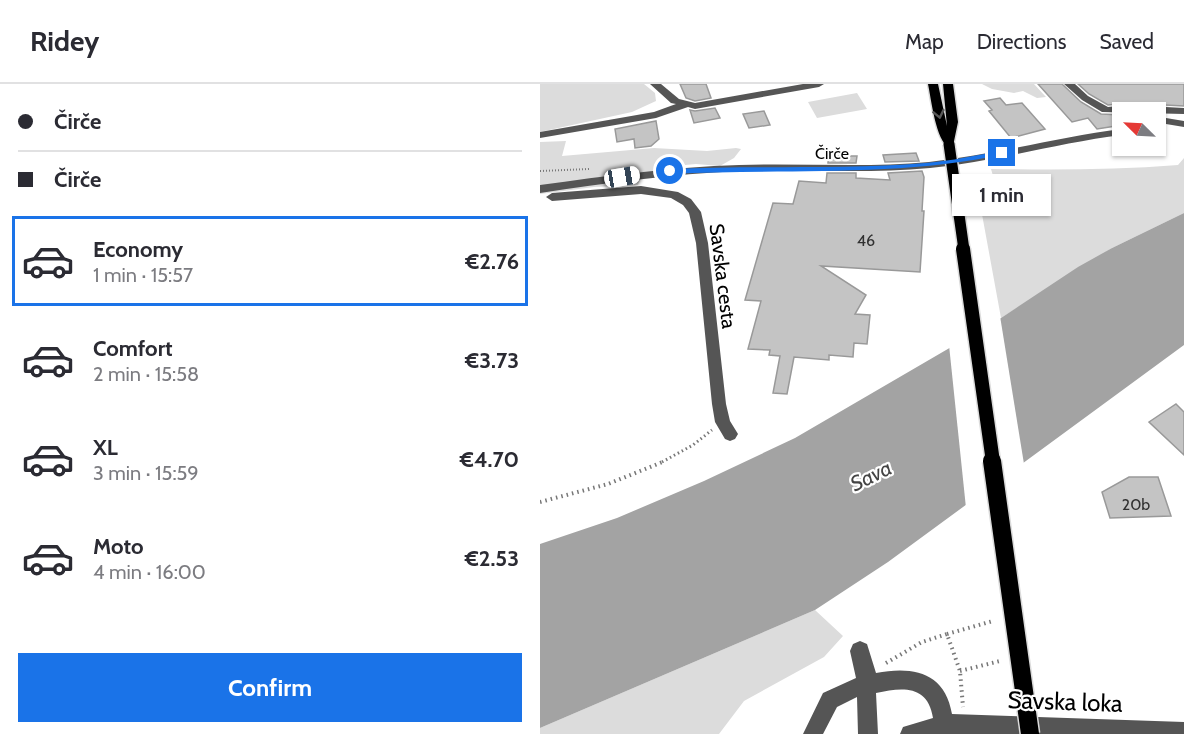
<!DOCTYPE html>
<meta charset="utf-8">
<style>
body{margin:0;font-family:Cabin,sans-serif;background:#f2f2f3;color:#2b2b33;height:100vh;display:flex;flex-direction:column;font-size:22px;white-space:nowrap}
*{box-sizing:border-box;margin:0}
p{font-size:20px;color:#7c7c81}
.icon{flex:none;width:33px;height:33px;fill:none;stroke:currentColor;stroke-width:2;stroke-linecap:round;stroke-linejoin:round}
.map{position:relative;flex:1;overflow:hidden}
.panel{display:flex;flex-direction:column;background:#fff;width:540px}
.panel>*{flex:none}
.guide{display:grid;align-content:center;height:132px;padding:0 18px;background:#fff}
.needle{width:39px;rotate:294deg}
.buttons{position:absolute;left:572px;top:18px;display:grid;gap:12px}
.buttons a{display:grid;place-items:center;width:54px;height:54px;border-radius:0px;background:#fff;box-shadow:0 2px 4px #0004;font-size:30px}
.end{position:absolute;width:27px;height:27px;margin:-14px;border:8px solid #1a73e8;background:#fff;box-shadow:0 0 0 3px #fff}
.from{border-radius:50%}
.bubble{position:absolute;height:42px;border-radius:0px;background:#fff;box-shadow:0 2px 4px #0004;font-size:20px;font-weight:700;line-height:42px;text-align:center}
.car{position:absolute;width:18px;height:36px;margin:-18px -9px;border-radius:8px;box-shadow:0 0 4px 2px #0007;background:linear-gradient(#fff 24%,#345 0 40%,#fff 0 76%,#345 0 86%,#fff 0)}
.guide b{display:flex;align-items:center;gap:21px;height:57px;font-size:22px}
.guide b+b{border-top:2px solid #e1e1e2}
.guide i{width:15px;height:15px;background:#2b2b33}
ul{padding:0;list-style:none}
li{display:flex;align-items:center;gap:18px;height:90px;margin:0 12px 9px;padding:0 6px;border:3px solid transparent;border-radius:0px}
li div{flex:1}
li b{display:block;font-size:22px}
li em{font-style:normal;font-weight:700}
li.on{border-color:#1a73e8}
li>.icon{width:54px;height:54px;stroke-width:1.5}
.primary-button{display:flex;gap:12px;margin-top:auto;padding:12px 18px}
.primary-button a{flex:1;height:69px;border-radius:0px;background:#1a73e8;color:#fff;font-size:24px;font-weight:700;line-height:69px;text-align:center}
header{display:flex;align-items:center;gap:36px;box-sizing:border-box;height:84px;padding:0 30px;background:#fff;border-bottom:2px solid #e1e1e2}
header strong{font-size:28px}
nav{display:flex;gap:33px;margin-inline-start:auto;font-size:21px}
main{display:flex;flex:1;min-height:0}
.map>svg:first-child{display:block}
.green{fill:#dcdcdc}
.water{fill:#a3a3a3}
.pier{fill:#fff}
.building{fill:#c4c4c4;stroke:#999;stroke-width:1.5}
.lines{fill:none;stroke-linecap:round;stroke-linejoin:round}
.major-casing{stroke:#dbdbdb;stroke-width:3}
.path-far2{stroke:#777;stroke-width:2;stroke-dasharray:1 2;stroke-linecap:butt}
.path-far1{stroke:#777;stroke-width:3;stroke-dasharray:1.5 3;stroke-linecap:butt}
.path{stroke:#777;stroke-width:4;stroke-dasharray:1.5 4;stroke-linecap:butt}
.minor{fill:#555;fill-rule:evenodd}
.major{fill:#000;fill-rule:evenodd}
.major-bridge-far2-casing{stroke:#dbdbdb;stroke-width:14;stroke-linecap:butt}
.major-bridge-far1-casing{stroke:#dbdbdb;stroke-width:17;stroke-linecap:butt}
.major-bridge-casing{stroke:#dbdbdb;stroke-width:21;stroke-linecap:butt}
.major-bridge-far2{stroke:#000;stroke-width:11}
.major-bridge-far1{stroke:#000;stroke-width:14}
.major-bridge{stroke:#000;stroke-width:18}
.oneway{stroke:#595959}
.route{fill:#1a73e8}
.labels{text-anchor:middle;stroke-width:4.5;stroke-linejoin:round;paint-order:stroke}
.far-street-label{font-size:16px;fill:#000;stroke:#fff}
.number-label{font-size:16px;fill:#313131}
.street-label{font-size:20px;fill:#000;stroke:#fff}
.water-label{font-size:21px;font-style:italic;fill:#444;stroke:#fff}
.near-street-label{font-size:24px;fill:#000;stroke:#fff}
</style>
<header>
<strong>Ridey</strong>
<nav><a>Map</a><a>Directions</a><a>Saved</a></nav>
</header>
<main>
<section class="panel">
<div class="guide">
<b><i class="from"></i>Čirče</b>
<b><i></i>Čirče</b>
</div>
<ul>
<li class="on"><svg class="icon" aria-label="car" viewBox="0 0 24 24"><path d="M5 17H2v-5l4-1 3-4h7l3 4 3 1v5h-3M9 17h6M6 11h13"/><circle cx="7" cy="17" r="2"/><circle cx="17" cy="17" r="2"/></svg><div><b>Economy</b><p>1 min · 15:57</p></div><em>€2.76</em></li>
<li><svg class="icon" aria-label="car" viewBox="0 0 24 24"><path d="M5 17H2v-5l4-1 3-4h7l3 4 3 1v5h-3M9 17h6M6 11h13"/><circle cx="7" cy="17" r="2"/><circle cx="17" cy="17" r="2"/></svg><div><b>Comfort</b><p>2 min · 15:58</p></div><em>€3.73</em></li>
<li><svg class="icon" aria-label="car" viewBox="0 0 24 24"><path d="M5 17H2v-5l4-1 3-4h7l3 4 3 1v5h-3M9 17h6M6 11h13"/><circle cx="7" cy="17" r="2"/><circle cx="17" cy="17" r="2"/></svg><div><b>XL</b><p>3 min · 15:59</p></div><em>€4.70</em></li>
<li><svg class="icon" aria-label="car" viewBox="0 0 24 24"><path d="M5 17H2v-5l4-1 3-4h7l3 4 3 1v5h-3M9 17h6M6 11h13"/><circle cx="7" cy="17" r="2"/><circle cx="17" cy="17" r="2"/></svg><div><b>Moto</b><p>4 min · 16:00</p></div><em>€2.53</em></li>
</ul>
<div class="primary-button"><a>Confirm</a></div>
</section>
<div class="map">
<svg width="644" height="650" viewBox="0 0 644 650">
<rect width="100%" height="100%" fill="#fff"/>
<path class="green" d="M0,0H104L115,9L116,17L92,28L0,48Z
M442,0H494L506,13L497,14L483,7L474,9L452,5Z
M317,9L327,25L277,34L268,18Z
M26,57L22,72L114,64L167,67L196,64L201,65L194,74L180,82L156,80L123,83L102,91L98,101L54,103L0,110V58Z
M644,74V129L572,164L461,234L437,103L456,102L451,85C514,86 575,86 638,81Z
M275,526L303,552L284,573L204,617L179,650H0V644Z"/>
<path class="water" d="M644,129V261L348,478L275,526L0,644V460L77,434L164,397L255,354L461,234L538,183L572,164Z"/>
<path class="pier" d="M460,232L484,380L426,424L409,261Z"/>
<path class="building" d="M140,0H166L171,14L155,17L146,14Z
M498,0H522L541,18L561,30L582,31V41L557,45L548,34L532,38Z
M538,0H644V22L588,19L568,21L549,10Z
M460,14L466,21L482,19L505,45L471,54L449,27L452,26L444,17Z
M175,24L180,34L154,39L150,26L155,27Z
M224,27L230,41L209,44L203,30Z
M116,37L119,55L111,62L95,64L94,55L77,58L75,45Z
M376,69L379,77L345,78L343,71Z
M288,72H317L316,79H288Z
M382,87L384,93L382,127H384L380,188L281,182L326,211L315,230L330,231L327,260L314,259L313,273L289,271V276L254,273L247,310L233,309L240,272L229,271L230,266L208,265L221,217L205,216L233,119L253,120L259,97L286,99L287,89H316V94L350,96L348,89Z
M636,320L644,328V371L609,338Z
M589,393H618L631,432L570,434L562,408Z"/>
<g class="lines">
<defs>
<path id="major" d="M388,0H398L407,42L403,0H413L418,38L413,62L409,63C396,58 391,14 388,0Z"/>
</defs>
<use href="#major" class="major-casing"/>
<path class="path-far2" d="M0,87L49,85"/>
<path class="path-far1" d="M122,378L153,361L172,346"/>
<path class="path" d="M0,418L68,400L125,377
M407,550L453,537
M346,579L382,558L407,550L420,587L423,623
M420,587L460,577"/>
<path class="minor" d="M110,0H121L139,15L155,19L263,0H284L279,3L155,25L148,23L116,34L0,54V48L114,28L136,20L131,19Z
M524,0H535L548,12L568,23L588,21L644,24V30L562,28L542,16Z
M626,34L644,37V43L626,40L615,42V36Z
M582,45V51C517,59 454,78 390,84C326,90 262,85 199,87C132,90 66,99 0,109V101C66,92 132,83 199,81C262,79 326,84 389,78C454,71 517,53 582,45Z
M101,102L138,108L151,115L161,128L168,159L186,320L190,337L198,350L195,355L190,357L185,355L175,338L172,320L156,159L149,129L143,121L131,114L101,110L12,117L6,113L12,109Z
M320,557L327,560L336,589C373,582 405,588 412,630L644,638V650H360L363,643L393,634C388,601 363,603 336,609L338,650H318L317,613L297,623L283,650H263L283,609L316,594L310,567L313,560Z"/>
<use href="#major" class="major"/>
<defs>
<path id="major-bridge-far2" d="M409,60L424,166"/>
<path id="major-bridge-far1" d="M423,165L453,378"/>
<path id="major-bridge" d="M452,377L490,650"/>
</defs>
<use href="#major-bridge-far2" class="major-bridge-far2-casing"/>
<use href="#major-bridge-far1" class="major-bridge-far1-casing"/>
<use href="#major-bridge" class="major-bridge-casing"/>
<use href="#major-bridge-far2" class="major-bridge-far2"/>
<use href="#major-bridge-far1" class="major-bridge-far1"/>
<use href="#major-bridge" class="major-bridge"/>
</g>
<defs><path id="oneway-chevron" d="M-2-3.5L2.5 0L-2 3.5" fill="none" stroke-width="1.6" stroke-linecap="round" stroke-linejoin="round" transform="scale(1.5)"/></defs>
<use class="oneway" href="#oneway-chevron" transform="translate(399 30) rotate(78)"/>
<path class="route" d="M462,67L465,70C355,94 242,84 130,90L126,87L130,85C215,81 301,86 386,79C411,77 437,71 462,67Z"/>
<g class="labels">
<g class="far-street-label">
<text x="292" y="75">Čirče</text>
</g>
<g class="number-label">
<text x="326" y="162">46</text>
<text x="596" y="426">20b</text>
</g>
<g class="street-label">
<text transform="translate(183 192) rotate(83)" y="7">Savska cesta</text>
</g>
<g class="water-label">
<text transform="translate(331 392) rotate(-26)" y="7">Sava</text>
</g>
<g class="near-street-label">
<text transform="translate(525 618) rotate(2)" y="8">Savska loka</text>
</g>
</g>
</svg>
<div class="buttons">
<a><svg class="needle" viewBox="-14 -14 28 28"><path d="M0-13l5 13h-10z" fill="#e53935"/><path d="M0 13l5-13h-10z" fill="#7c7c81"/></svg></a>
</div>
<i class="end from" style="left:130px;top:87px"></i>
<i class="end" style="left:462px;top:69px"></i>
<div class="bubble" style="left:412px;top:90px;width:99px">1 min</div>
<i class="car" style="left:82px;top:93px;rotate:80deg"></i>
</div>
</main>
